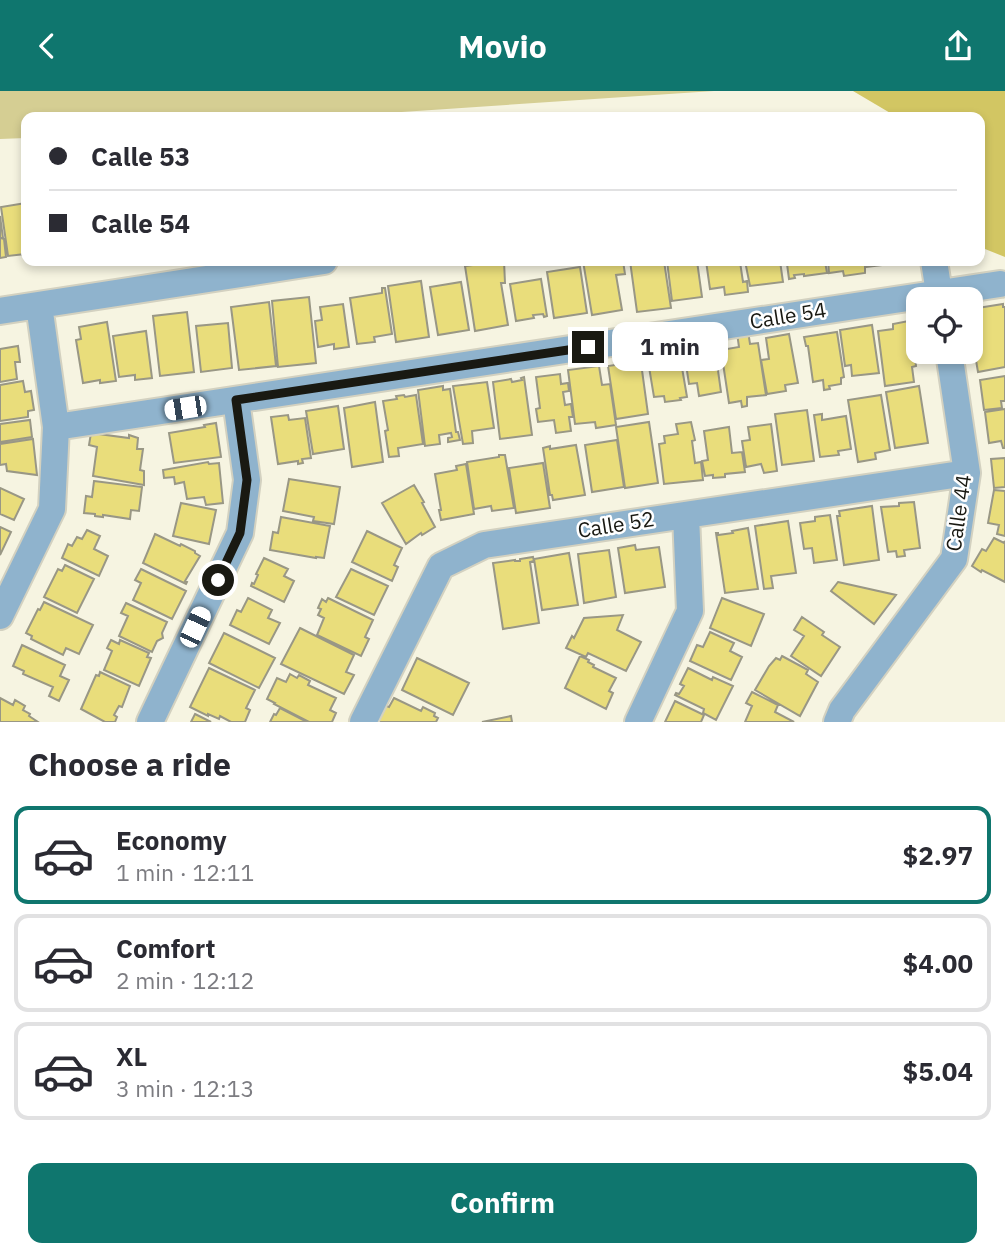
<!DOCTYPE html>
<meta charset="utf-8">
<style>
body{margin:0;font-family:"IBM Plex Sans",sans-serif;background:#f2f2f3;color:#2b2b33;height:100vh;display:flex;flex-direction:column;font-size:26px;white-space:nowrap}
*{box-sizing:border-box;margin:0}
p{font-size:23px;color:#7c7c81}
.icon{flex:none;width:38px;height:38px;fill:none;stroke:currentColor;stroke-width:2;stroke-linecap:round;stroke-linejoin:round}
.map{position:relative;height:631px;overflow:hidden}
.panel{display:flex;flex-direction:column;background:#fff;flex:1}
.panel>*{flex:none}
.hud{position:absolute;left:21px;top:21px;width:964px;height:154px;border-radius:14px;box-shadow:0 4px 10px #0003;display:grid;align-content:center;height:154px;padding:0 28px;background:#fff}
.controls{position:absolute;left:906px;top:196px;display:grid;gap:14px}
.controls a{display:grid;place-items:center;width:77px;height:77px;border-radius:14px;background:#fff;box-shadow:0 4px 10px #0003;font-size:35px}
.end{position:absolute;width:32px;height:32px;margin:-16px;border:9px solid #191912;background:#fff;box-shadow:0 0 0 4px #fff}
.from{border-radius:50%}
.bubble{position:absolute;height:49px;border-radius:14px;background:#fff;box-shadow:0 4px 10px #0003;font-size:23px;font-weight:700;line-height:49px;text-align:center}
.car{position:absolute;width:21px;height:42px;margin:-21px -10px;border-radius:9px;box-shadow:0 0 5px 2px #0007;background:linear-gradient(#fff 24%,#345 0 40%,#fff 0 76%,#345 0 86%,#fff 0)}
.hud b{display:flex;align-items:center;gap:24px;height:66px;font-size:26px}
.hud b+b{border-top:2px solid #e1e1e2}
.hud i{width:18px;height:18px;background:#2b2b33}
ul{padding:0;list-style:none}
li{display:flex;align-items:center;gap:21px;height:98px;margin:0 14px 10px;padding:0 14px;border:4px solid #e1e1e2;border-radius:14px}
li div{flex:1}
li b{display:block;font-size:26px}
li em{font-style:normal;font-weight:700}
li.on{border-color:#0f766e}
li>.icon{width:63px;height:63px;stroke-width:1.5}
h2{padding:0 28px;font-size:32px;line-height:84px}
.button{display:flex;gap:14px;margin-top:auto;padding:14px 28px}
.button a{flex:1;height:80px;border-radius:14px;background:#0f766e;color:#fff;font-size:28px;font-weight:700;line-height:80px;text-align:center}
header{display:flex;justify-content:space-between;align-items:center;height:91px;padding:0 28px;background:#0f766e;color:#fff;font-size:32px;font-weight:700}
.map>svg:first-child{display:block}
.green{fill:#d5ce93}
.forest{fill:#d2c663}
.building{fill:#e9dd7b;stroke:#999785;stroke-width:2}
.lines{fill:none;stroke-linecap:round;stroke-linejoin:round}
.minor-casing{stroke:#d3d1c0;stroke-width:30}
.minor{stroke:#8fb3cd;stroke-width:26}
.route{stroke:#191912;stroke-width:9}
.labels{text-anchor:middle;stroke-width:5;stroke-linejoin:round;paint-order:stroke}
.street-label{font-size:21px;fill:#191912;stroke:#fff}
</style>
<header><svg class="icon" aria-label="back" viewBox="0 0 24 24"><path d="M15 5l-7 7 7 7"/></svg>Movio<svg class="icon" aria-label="share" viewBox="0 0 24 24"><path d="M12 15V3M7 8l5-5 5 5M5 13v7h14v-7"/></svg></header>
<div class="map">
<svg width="1005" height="631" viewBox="0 0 1005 631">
<rect width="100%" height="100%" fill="#f6f4e1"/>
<path class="green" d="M0,0H714L327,26H26V47L0,48Z"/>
<path class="forest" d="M853,0H1005V166L980,156V26H897Z"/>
<path class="building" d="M26,112V160L25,163L8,165L1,116Z
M0,125L3,147H1L4,148L6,166L0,167Z
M504,170L505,192H501L508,234L475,240L465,175Z
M583,170H623L625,183L616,184L622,219L592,224Z
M630,170H664L671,217L637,221Z
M667,170H697L702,206L672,210Z
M706,170H743L740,171L743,191L747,190L748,201L725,204L724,196L710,198Z
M745,170H780L783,191L750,195Z
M789,170H825L827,182L804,185V183L794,184L795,187L789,188L787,173L790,172Z
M828,170H865V182L844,185L843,180L829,182Z
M866,170H898L899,172L867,176Z
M580,176L587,222L554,227L547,181Z
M541,188L547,225L544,226L543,223L533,224L534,227L516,230L510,193Z
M421,190L429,246L396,251L388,195Z
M461,191L469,239L438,244L430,196Z
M382,197H385L392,243L374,246L375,251L357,253L350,207L382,202Z
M309,206L316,272L278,276L272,210Z
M269,211L276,275L239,279L231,216Z
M343,213L349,256L334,258V253L318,256L315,230L322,229L320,216Z
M1003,213V216H1005V276L978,281L971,240V218Z
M187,221L194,281L160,285L153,225Z
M919,228V256L914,257L916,275L912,276L914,291L885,295L878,240L893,238V233Z
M107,231L116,290L100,292V289L83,292L76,249L81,248L79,236Z
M228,232L232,277L201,281L196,235Z
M872,234L879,282L852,285L851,274L845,275L840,239Z
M146,240L152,287L135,289V284L119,286L113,245Z
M748,240L750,253L758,252L766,304L747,306V315L742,316L741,310L729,312L721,259L739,256L737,242Z
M837,241L844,286L841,287V293L829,295L830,298L824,299L823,289L813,291L808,255H806L804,246Z
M789,243L798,292L785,294L786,300L767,303L761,269L769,268L766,247Z
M18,255L20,271H15L17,288L0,291V258Z
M715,258L721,301L699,305L697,292L689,293L685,267L701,265L700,260Z
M680,265L687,306L680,307L681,309L665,311L664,305L654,306L648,270Z
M629,272V274L641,272L648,323L616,328L608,275Z
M599,275L602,294L610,293L616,334L596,337L595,331L575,333L568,279Z
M560,283L561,293L568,292L569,300L563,301L565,314L571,313L573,326H569L571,340L556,342L554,329L538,331L536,318L540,317L536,286Z
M1005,285V310H1001L1002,317L984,319L980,289Z
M524,286L532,344L500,348L493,291L511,288L512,291L522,289L521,287Z
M23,290L25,301L31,300L34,319L28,320V326L0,330V294Z
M487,291L494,337L472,340L473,352L463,353L453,295Z
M443,295V299L450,298L456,341H458L460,349L448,351V347L452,346L451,342L439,344L440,353L425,355L418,299Z
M919,295L928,352L895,357L886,301Z
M404,304L405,306L416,304L423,353L398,357L399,365L389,366L385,340L388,339L383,310L397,308L396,305Z
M881,304L890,359L875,362L876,368L858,371L848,309Z
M375,311L383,371L352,376L344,317Z
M338,315L344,358L313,363L306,320Z
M1005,318V357H1003L1001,350L989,352L985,321Z
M807,319L814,370L782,374L775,323Z
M822,323V329L846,325L851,358L838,360L839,364L820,366L814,324Z
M288,324L289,329L305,327L311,367L302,368L303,372L298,373V370L278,373L271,326Z
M30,329L32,346L0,351V333Z
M649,331L658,392L625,397L616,336Z
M691,331L695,349L692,350L695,372L701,371L703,389L664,393L659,353L665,352L664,345L678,343L676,333Z
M216,332L221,366L174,372L169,342L205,336L204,334Z
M771,333L777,380L764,382L761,373L746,376L742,350L750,349L748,336Z
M729,336L732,362L742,361L745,381L725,383V386L713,387V384L705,385L702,370L708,369L704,340Z
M91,342L129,347V344L138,347L137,358H143L140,379L144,380V394L93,385L97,356L89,354Z
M33,348L37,384L7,380L6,373L0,374V353Z
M617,349L624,396L592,401L585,354Z
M576,354L585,404L553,409L552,404H550L543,357L550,355V358Z
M499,364H505L514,417L492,420L491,415L474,418L467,371L499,366Z
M1005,367V396L994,397L991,368Z
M208,371L209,373L219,372L223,412L206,414L204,406L187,408L184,391L175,393L174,386L164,387L163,379Z
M543,372L550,417L516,422L509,377Z
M466,373L474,423L441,429L439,419H441L435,383L457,379L456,375Z
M289,388L340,396L334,433L313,430L314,426L283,420Z
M94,390L142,396L139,420L131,419L130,428L103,424V426L95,425V423L84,422L86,405L92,406Z
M414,394L424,411L422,412L435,436L422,444L421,442L406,453L382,412Z
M0,397L24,408L14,429L0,423Z
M994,399L1005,400V445L997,443L999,434L988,432Z
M914,411L920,457L904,459L905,465L897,466L896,460L888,461L881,416L899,415V412Z
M181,412L216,419L209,453L173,445Z
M872,415L879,469L844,474L837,425H840L839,420Z
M830,424L837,469L814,472L812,457L804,458L800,432L815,430V426Z
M281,426L330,435L324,467L316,466V467L270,459L273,441L278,442Z
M788,430L796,482L771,485L773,497L764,498L755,435Z
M0,436L11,441L0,464Z
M748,437L758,498L725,502L716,442H718V444L733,442L732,440Z
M87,439L100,445L94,458L108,465L99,485L62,467L68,453L72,455L77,446L82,448Z
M367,440L402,457L394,474L398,476L392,490L352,471Z
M155,443L180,455L181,453L195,460V462L200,465L185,490L187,491L186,493L143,472Z
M994,447L1004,452L1005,450V491L982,479L981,481L972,475L982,458L986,460Z
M635,454L636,459L659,456L665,496L625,502L618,457Z
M609,459L616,506L584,512L578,463Z
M569,462L578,514L542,519L534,468Z
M533,466L534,470L530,471L539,532L503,538L493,472L515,469V470H520V468Z
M264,467L288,478L284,485L294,490L284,511L251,495L252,492L254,493L258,484L256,483Z
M65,474L94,488L77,522L44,506L58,478L62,480Z
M141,478L186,500L172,528L133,509L141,492L135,489Z
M351,478L388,495L374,524L336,506Z
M838,491L896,504L874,533L831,500Z
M248,507L272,519L268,527L280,532L269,553L230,534L237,519L241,521Z
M328,507L373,529L365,546L369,548L361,565L317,544L324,527L318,524L321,518L318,517L322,508L326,511Z
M722,507L764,523L751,555L710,537Z
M44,511L93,534L79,563L66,557L63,564L31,548L32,545L26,542L38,518L40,519Z
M126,512L167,531L162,542L163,547L157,550L152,561L119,545L128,525L121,522Z
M623,524L617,539L641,551L626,580L588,562L586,566L566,557L572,545L574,547L584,527Z
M802,526L824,541L822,544L840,556L821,585L791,565L804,545L794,539Z
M300,537L354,564L346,581L354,584L344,603L281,573Z
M710,541L734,552L730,560L742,566L731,589L690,570L697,554L703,556Z
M224,542L275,567L259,597L209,572Z
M111,549L119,553L120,549L149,562L147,566L151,567L139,595L104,579L112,560L107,557Z
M22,554L65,574L60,585L69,589L59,610L49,605L53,596L23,583L24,580L13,575Z
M580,565L589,569L588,571L594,574L593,576L616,587L609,600L613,602L606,618L565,597Z
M782,565L808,579L806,583L818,591L800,625L755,599L769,575L776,567L780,569Z
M417,567L469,592L453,624L402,599Z
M209,577L255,599L246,617L250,619L245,631H231L220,625L219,628L208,623V625L190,616Z
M688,577L712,589L713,586L733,595L716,629L703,622L704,618L675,604L676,602L679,603L684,595L680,593Z
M100,581L130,595L122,616L119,615L114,624L117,626L115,631H105L81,618L96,584L99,585Z
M290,583L297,587L299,584L310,590L308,594L336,607L330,619L336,622L332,631H309L274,613L275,612L267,608L277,587L286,591Z
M752,601L778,614L775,621L794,631H745L752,615L746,612Z
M0,607L13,614L15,609L25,615L23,619L30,623L29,625L38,631H0Z
M394,607L421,620L423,616L435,622L434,625L438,627L436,631H373L382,613L389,616Z
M675,610L704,624L701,631H665Z
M280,617L307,631H270L274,623L276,624Z
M195,623L211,631H191Z
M511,625L512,631H482Z"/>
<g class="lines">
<defs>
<path id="minor" d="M934,170L940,208
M0,220L324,170
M56,336L1000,193
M0,525L52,418L56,336L39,214
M150,631L240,442L247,389L236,309
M363,631L441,475L484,454L967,382
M638,631L690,520L686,424
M837,631L842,619L954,468L967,382L949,261"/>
</defs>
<use href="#minor" class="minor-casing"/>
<use href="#minor" class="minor"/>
</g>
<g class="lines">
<path class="route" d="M218,489L240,442L247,389L236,309L588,256"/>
</g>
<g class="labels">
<g class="street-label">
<text transform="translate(788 225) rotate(-9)" y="7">Calle 54</text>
<text transform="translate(959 422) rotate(-82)" y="7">Calle 44</text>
<text transform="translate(616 434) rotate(-9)" y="7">Calle 52</text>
</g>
</g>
</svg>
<div class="controls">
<a><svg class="icon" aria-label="locate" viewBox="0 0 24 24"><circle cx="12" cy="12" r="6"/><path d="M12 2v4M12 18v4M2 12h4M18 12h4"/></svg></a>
</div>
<i class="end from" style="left:218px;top:489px"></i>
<i class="end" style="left:588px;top:256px"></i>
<div class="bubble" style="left:612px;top:231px;width:116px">1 min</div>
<i class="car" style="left:185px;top:317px;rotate:261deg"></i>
<i class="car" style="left:195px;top:536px;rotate:25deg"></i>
<div class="hud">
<b><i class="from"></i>Calle 53</b>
<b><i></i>Calle 54</b>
</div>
</div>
<section class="panel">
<h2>Choose a ride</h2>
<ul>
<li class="on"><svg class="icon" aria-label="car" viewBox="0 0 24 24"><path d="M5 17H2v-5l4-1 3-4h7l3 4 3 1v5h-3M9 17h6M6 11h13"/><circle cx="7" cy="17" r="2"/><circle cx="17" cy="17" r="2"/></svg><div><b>Economy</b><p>1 min · 12:11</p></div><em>$2.97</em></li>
<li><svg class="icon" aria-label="car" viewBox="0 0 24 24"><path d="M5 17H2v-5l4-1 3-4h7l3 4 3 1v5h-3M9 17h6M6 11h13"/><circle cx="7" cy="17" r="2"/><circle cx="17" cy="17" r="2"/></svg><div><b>Comfort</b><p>2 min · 12:12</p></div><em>$4.00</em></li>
<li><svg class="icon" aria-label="car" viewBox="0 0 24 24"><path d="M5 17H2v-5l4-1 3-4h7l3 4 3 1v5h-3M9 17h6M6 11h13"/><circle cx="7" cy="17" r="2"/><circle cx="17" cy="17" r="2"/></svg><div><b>XL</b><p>3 min · 12:13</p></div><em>$5.04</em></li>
</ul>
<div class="button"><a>Confirm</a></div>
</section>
